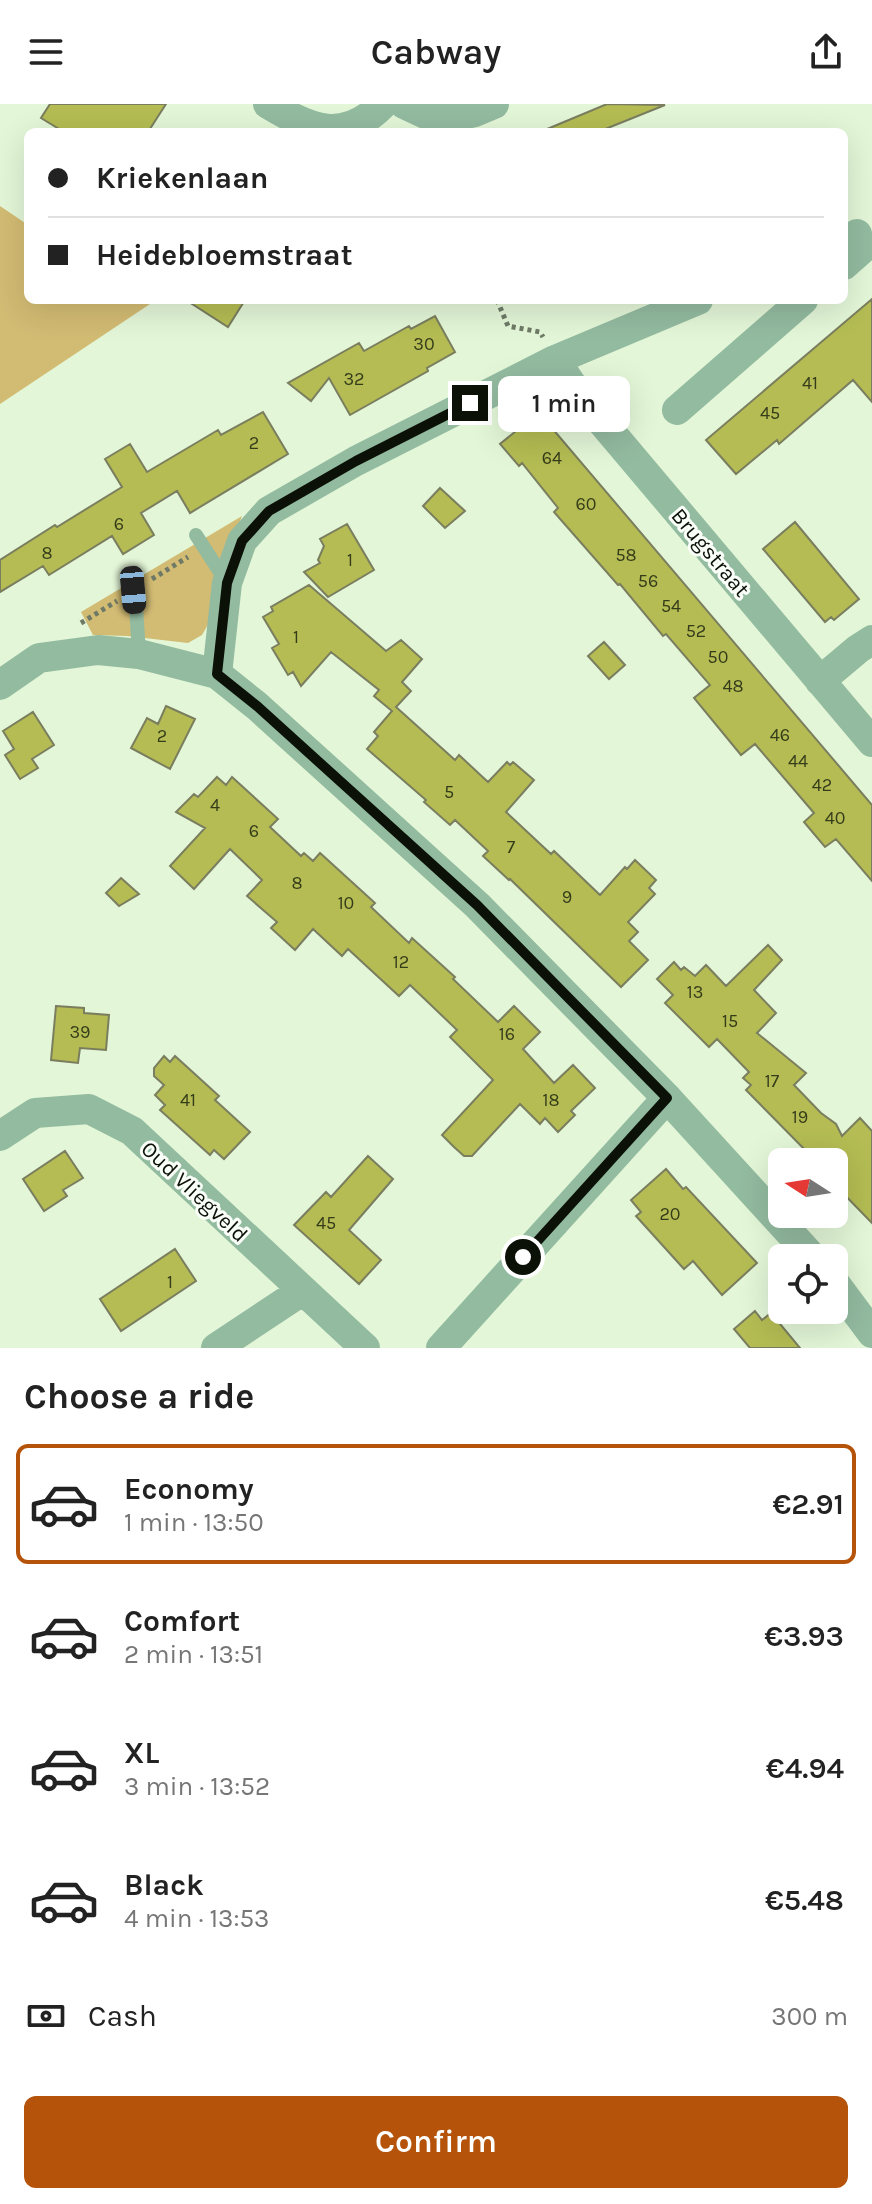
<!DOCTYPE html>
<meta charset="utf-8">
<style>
body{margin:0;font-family:Karla,sans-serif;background:#f2f2f2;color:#222;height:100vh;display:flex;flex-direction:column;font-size:30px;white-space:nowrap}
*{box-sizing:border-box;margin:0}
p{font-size:26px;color:#767676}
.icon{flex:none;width:44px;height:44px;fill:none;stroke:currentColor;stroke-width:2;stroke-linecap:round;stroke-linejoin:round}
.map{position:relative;height:1244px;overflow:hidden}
.details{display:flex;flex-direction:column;background:#fff;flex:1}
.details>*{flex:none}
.guide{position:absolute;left:24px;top:24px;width:824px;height:176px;border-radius:12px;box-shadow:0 8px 32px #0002;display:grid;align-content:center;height:176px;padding:0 24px;background:#fff}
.needle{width:52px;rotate:282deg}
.fabs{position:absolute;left:768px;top:1044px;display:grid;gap:16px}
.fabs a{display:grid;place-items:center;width:80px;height:80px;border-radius:12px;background:#fff;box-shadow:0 8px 32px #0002;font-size:40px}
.end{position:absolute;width:36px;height:36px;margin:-18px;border:10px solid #0b1107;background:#fff;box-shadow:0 0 0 4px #fff}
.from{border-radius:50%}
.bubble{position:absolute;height:56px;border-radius:12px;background:#fff;box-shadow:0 8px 32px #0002;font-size:26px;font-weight:600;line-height:56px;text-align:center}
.car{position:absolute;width:24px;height:48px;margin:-24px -12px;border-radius:10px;box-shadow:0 0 6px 2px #0007;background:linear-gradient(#222 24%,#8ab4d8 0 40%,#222 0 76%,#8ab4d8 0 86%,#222 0)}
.guide b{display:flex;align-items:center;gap:28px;height:76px;font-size:30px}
.guide b+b{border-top:2px solid #e0e0e0}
.guide i{width:20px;height:20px;background:#222}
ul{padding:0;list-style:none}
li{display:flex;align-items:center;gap:24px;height:120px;margin:0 16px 12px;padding:0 8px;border:4px solid transparent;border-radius:12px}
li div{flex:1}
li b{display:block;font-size:30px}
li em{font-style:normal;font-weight:600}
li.on{border-color:#b45309}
li>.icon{width:72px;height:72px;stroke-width:1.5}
h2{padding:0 24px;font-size:36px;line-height:96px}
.pay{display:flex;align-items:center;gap:20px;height:88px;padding:0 24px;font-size:30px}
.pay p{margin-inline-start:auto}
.button{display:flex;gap:16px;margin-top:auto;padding:16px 24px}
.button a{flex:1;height:92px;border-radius:12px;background:#b45309;color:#fff;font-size:32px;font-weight:600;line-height:92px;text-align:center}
header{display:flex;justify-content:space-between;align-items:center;height:104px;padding:0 24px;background:#fff;font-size:36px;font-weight:600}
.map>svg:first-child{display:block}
.green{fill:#d2bb73}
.building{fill:#b4bc53;stroke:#7a7e5f;stroke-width:2}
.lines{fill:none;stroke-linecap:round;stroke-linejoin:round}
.path{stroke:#6e7a66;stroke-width:5;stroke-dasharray:4 4;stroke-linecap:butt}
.lane{stroke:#93bba0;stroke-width:14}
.street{stroke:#93bba0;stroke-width:30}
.route{stroke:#0b1107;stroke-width:10}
.labels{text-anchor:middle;stroke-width:6;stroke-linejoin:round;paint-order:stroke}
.number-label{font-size:18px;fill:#353c1a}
.street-label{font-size:22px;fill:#0b1107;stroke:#fafef8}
</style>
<header><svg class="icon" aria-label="menu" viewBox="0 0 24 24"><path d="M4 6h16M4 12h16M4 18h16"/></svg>Cabway<svg class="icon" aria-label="share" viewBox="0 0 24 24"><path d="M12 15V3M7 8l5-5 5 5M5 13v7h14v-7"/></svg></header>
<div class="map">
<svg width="872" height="1244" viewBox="0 0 872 1244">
<rect width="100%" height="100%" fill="#e3f6d7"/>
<path class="green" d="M0,102L28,121V196H143L150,200L0,300Z
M242,412L224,458L210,517L202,531L188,539L127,532L93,531L81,508Z"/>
<path class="building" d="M50,0H166L148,28H64L41,14Z
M607,0L665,1L598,28H540Z
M872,195V298L853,276L779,340L777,336L736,370L706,336Z
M186,196H245L228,223Z
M435,212L455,248L427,264L428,267L350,311L329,274L311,297L288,279L359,239L364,247L409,222L411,225Z
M263,308L288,350L190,409L177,387L141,409L154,431L123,450L112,432L49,471L43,462L0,488V456L55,421L57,423L122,383L105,355L130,340L147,368L218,326L221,331Z
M537,310L544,319L546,317L872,701V777L836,735L825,743L804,718L814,709L755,640L741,651L694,594L710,581L666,530L663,532L620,480L618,481L554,408L558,404L522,359L519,362L500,340Z
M440,384L465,407L445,424L423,402Z
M795,418L859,495L834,516L831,513L825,518L763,445Z
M347,420L374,466L328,493L304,468L320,459L318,456L324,442L320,435Z
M309,481L386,547L401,536L422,555L402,578L411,587L396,603L455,656L459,651L488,678L507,658L510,661L513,658L534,676L506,708L551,750L554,747L600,791L625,763L627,765L635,756L656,776L649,784L655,790L628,818L638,828L629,837L648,856L621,883L510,775L509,776L483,752L488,747L455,716L450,721L424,698L426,696L367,645L378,632L374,628L392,607L374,592L379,586L331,548L301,582L293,568L288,571L272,544L279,540L263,513L273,507L271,503Z
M604,538L625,561L609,575L588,552Z
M166,602L195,615L170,665L131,644L147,614L158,620Z
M33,608L54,641L32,655L38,664L20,675L5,651L14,645L3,627Z
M217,673L226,681L232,673L278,715L270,723L301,752L304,749L313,757L320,749L375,799L371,803L409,839L412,834L455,873L453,875L498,918L514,902L540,928L523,945L554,979L573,961L595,984L571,1007L575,1011L558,1028L545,1014L540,1020L520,1000L472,1052H464L454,1043L442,1031L493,976L450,933L457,926L410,881L399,892L348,845L342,852L313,825L295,846L271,824L277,818L247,792L262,776L230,745L194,785L170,762L205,724L176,708L194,690L198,693Z
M121,774L139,790L119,802L106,789Z
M768,841L782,856L754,886L776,909L757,929L806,969L794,981L821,1009L836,1020L842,1032L860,1014L872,1027V1119L834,1080V1058H815L816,1057L746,986L751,981L743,974L749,968L717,935L709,943L665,899L673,891L657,875L674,858L681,866L684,863L695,872L706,861L726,882Z
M56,902L84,904V909L109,911L106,946L80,944L78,959L51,956Z
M164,952L170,958L175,952L219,992L215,996L250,1028L224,1055L214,1046L210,1051L160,1006L165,1001L155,991L164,981L154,972V964Z
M65,1047L83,1074L63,1086L67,1092L44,1107L23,1075Z
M368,1052L393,1075L349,1126L381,1156L359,1180L294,1121L326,1088L331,1093Z
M666,1065L683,1085L686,1083L757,1159L722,1191L693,1157L684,1165L636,1112L641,1108L631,1096Z
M175,1145L196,1177L121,1227L100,1195Z
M755,1207L762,1216L771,1209L800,1244H750L734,1225Z"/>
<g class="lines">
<path class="path" d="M497,196L508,222L540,228L543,233
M152,475L188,453
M81,519L117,497"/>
<path class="lane" d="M196,431L227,479
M134,469L139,550"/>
<path class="street" d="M268,0C311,26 344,40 383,0
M404,0L438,16L475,8L494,0
M844,161L861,146L857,130
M555,256L576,287L872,638
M677,306L803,196
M217,570L227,479L242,437L269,407L356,357L555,256L698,196
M820,577L858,545L872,536
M0,581L39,554L98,546L139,550L217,570L257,602L477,801L667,994L813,1154
M0,1032L35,1009L89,1005L132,1027L365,1244
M834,1178L872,1229
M216,1244L302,1187
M441,1244L667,994"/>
</g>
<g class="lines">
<path class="route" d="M470,299L356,357L269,407L242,437L227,479L217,570L257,602L477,801L667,994L523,1153"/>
</g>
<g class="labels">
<g class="number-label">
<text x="424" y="246">30</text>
<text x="354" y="281">32</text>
<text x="810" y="285">41</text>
<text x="770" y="315">45</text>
<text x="254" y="345">2</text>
<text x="552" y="360">64</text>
<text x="586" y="406">60</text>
<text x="119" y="426">6</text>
<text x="47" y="455">8</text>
<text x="626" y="457">58</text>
<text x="350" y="462">1</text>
<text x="648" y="483">56</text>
<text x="671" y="508">54</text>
<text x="696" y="533">52</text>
<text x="296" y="539">1</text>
<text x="718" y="559">50</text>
<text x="733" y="588">48</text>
<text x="780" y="637">46</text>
<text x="162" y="638">2</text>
<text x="798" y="663">44</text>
<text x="822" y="687">42</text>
<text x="449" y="694">5</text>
<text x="215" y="707">4</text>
<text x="835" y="720">40</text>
<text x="254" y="733">6</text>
<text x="511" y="749">7</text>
<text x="297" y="785">8</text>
<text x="567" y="799">9</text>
<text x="346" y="805">10</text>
<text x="401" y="864">12</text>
<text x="695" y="894">13</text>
<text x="730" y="923">15</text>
<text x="80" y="934">39</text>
<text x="507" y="936">16</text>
<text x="772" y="983">17</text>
<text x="188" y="1002">41</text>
<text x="551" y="1002">18</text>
<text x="800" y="1019">19</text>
<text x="670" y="1116">20</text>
<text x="326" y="1125">45</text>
<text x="170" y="1184">1</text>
</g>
<g class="street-label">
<text transform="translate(711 448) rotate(50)" y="8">Brugstraat</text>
<text transform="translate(195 1087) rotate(43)" y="8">Oud Vliegveld</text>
</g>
</g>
</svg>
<div class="fabs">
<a><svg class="needle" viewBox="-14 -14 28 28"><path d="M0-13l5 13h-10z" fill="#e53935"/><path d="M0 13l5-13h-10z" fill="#767676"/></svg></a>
<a><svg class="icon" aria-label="locate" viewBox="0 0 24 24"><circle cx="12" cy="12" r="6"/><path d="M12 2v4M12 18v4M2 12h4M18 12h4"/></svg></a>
</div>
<i class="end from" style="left:523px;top:1153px"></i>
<i class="end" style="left:470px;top:299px"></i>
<div class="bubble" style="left:498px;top:272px;width:132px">1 min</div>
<i class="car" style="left:133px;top:486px;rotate:175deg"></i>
<div class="guide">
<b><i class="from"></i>Kriekenlaan</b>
<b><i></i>Heidebloemstraat</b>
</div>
</div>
<section class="details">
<h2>Choose a ride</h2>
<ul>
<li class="on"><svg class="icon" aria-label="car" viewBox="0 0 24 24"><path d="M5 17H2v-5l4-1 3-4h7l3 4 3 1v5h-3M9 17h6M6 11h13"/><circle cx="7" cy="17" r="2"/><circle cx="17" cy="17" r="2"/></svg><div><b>Economy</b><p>1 min · 13:50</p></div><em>€2.91</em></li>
<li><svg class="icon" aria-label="car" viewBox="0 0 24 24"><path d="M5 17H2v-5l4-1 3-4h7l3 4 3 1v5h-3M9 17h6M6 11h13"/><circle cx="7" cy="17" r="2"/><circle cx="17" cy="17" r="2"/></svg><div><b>Comfort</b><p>2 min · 13:51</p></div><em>€3.93</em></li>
<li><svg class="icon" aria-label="car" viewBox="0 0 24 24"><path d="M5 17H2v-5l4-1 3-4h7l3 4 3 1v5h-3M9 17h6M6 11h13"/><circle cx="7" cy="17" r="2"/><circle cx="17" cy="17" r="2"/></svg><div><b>XL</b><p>3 min · 13:52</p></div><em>€4.94</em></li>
<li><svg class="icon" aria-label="car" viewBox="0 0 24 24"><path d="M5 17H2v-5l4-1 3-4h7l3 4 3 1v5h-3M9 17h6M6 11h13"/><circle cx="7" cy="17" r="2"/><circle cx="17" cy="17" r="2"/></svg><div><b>Black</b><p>4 min · 13:53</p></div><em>€5.48</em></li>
</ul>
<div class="pay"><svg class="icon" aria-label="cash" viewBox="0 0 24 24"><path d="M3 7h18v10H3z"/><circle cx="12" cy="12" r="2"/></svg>Cash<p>300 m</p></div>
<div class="button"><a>Confirm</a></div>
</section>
